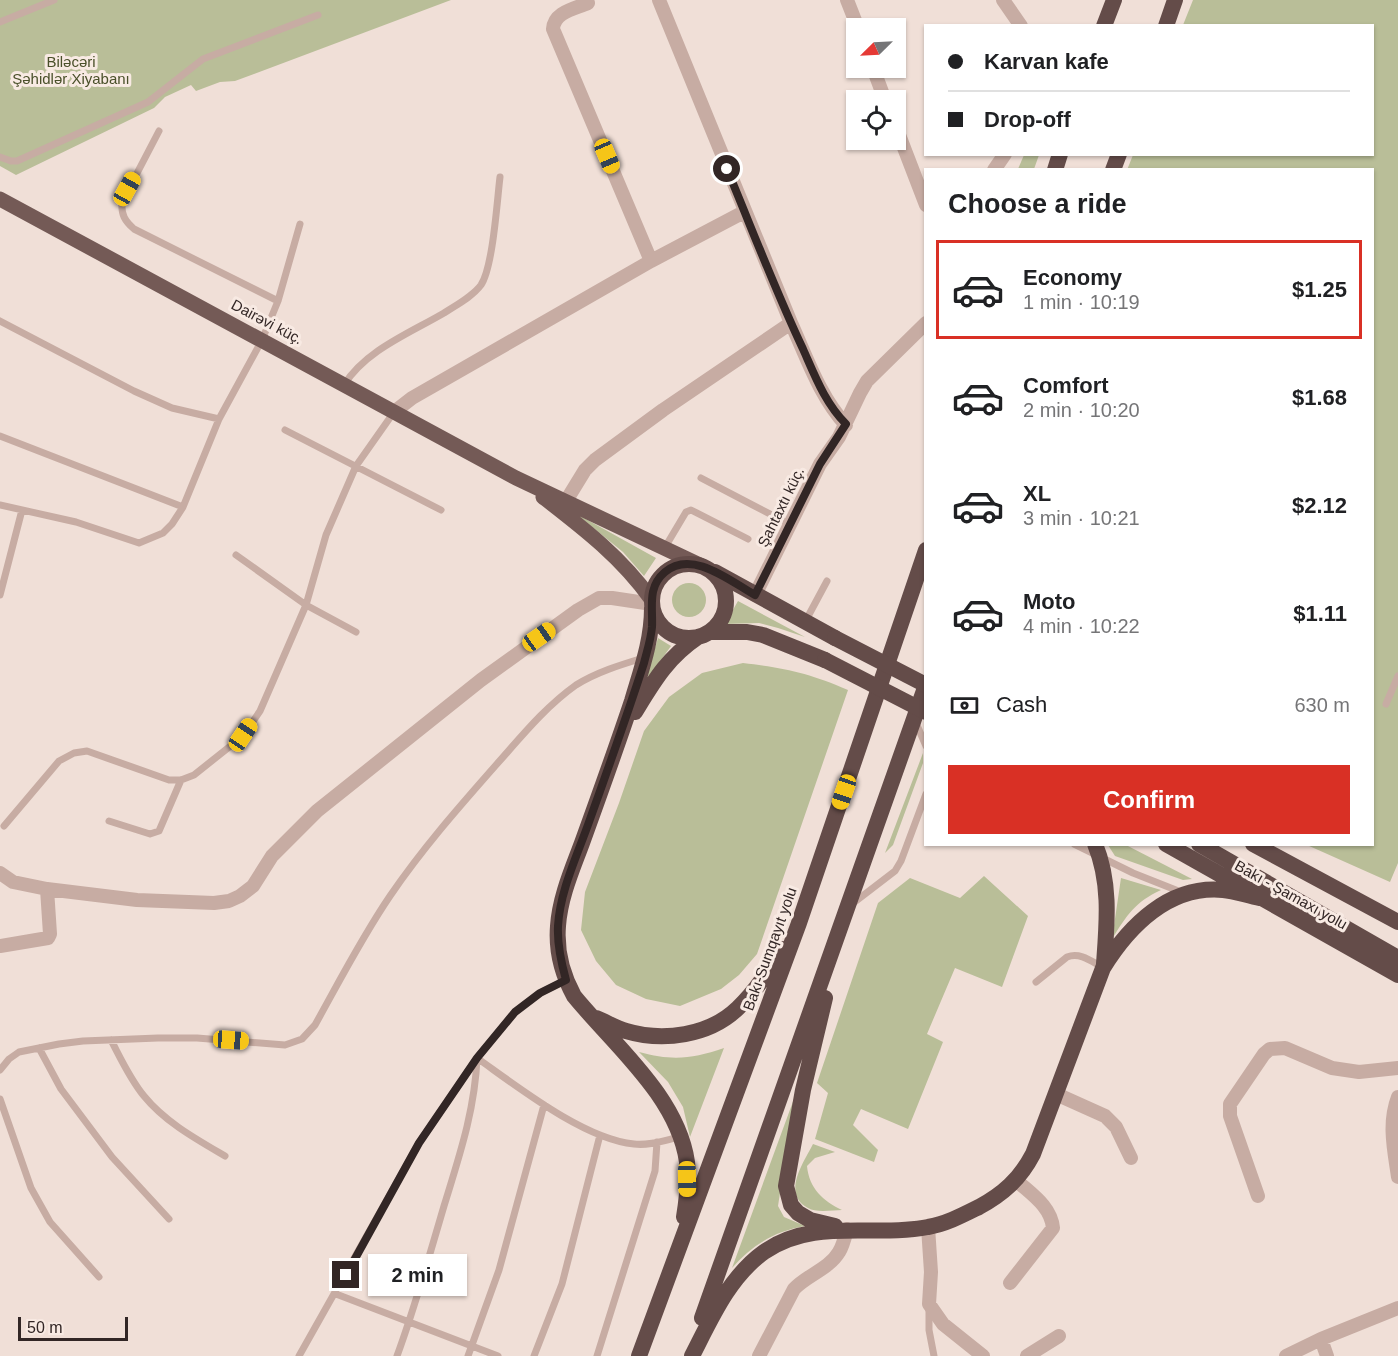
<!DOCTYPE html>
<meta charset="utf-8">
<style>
body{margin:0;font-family:Helvetica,sans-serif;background:#f2f2f2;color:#202124;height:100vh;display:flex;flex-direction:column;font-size:22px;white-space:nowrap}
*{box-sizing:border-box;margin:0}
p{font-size:20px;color:#757577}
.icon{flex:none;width:33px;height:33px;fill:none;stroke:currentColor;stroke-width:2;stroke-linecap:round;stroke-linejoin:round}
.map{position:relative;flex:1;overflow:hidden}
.drawer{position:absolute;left:924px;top:168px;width:450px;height:678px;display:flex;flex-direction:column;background:#fff;border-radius:0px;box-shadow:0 2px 4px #0004}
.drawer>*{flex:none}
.top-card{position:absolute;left:924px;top:24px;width:450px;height:132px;border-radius:0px;box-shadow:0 2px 4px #0004;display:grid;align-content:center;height:132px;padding:0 24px;background:#fff}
.needle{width:39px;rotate:246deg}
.fabs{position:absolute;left:846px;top:18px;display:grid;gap:12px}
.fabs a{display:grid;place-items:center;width:60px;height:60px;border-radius:0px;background:#fff;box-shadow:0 2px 4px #0004;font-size:30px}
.scale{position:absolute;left:18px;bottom:15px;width:110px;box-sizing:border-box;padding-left:6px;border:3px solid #322625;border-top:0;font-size:16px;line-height:21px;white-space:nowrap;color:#322625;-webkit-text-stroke:4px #f8eae3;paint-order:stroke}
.end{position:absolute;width:27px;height:27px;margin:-14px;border:8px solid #322625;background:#fff;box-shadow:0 0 0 3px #fff}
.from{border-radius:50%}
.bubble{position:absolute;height:42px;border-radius:0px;background:#fff;box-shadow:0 2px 4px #0004;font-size:20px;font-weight:600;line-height:42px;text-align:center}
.car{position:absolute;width:18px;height:36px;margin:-18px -9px;border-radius:8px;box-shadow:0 0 4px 2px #0007;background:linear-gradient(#f5c518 24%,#345 0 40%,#f5c518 0 76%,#345 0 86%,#f5c518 0)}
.top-card b{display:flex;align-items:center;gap:21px;height:57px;font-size:22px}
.top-card b+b{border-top:2px solid #e0e0e0}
.top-card i{width:15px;height:15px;background:#202124}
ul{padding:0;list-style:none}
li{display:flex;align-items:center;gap:18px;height:99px;margin:0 12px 9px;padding:0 12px;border:3px solid transparent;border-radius:0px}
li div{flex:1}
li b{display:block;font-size:22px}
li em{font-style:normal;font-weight:600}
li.current{border-color:#d93025}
li>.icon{width:54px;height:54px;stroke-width:1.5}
h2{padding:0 24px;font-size:27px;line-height:72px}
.pay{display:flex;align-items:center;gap:15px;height:66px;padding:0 24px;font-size:22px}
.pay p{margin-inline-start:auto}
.primary-button{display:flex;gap:12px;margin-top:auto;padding:12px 24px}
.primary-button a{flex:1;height:69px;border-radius:0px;background:#d93025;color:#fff;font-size:24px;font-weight:600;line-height:69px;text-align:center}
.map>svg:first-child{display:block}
.green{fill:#b9be98}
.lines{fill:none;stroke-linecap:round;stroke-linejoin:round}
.service{stroke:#c7aca3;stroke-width:7}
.minor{stroke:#c7aca3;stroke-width:14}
.primary{stroke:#745a56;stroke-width:15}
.trunk{stroke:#644c49;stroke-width:16}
.trunk-bridge{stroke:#644c49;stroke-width:16}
.route{stroke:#322625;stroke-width:8}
.labels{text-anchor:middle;stroke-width:6;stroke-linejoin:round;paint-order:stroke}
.park-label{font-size:15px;fill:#4a502a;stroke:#f8eae3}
.street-label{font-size:15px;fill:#322625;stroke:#f8eae3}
</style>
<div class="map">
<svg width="1398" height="1356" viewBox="0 0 1398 1356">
<rect width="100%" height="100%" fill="#f0dfd7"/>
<path class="green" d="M0,0H451L235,81L220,82L196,91L191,85L165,97L154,108L16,175L0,166Z
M1193,0H1398V863L1390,882L1307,845L1372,844V170H1127L1133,155L1372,154V26L1183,25Z
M1024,155H1039L1034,169H1018Z
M575,513L656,558L644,576L623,552Z
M672 600a17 17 0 1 1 34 0a17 17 0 1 1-34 0Z
M738,601L805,637L778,628L759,623L725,624Z
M658,638L671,646L644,684Z
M743,663C785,668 809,673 848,690L757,954L739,975L721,989L680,1006L646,999L616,985L596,961L581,930L585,892L619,803L644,731L669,697L702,673Z
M923,753V763L893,845L885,853Z
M1108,845H1126L1192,879L1183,880L1115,856Z
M984,876L1028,916L1002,987L955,968L927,1034L943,1042L908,1129L861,1109L853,1125L878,1150L874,1162L815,1139L828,1093L817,1083L878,903L910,878L960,898Z
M1121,878L1161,890C1135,902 1127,915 1112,939Z
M724,1048L690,1137L683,1107L668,1082L639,1052C672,1061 692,1059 724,1048Z
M795,1096L778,1206L784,1217L805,1226C775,1231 752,1245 732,1268Z
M813,1144L835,1152L815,1158L807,1166C809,1188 823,1201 842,1210C833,1210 816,1213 808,1208C781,1194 804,1162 813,1144Z"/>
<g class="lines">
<path class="service" d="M0,22L54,0
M159,131L122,202C121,215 125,221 134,229L278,301
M0,157L11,161H17L148,102L203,59L318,15
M0,321L134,391L172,408L219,419
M344,385C366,350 410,333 444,313C456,305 472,297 481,285C493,267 497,201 500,177
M285,430L441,510
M0,436L183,507
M701,478L791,525
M0,505L76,522L139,543L163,533L172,524L183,507L219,419L262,340L278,301L300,224
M664,549L686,512L691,510L748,539
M236,555L306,605L356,632
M0,595L22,510
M805,622L827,581
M1386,704L1398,676
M916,723L926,746
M109,821L150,834L159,831L181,780
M4,826L59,761L74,753L87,751L169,780H181L194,775L243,736L260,711L306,605L326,535L356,466L394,412
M1074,844L1133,873L1181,892
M852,904L895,871L901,861L926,794
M1036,982L1067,957C1080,952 1091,961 1102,967
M111,1040C121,1059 130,1079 144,1096C165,1122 196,1139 225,1156
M39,1048L61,1089L112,1157L169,1219
M477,1058C518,1087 584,1139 634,1144C650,1146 665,1140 680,1137
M0,1070L9,1059L19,1052L59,1044L83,1041L158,1038H197L285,1045L302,1039L315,1025C339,982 362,937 390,896C422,849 459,807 496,765C521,737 545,707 576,685C597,672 620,665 643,658
M0,1099L31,1188L50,1222L99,1277
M336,1294L498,1356
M929,1307V1330L934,1356
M299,1356L419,1143L477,1058L515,1012L540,993L566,980
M397,1356C415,1307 429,1257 444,1206C459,1157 475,1110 477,1058
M468,1356L499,1270L544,1105
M534,1356L562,1284L600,1135
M597,1356L655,1171L657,1142"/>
<path class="minor" d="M847,0L858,28
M1003,0L1021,26
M588,3C574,9 554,12 553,29L651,261
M873,68L885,100
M896,127L926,205
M994,170L1005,154
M791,323C807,358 820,397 846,425
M394,412L412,398L651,261L744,212
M566,501L585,470L595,460L663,410L791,323L659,0
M755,595L820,464L839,437L860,393L867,381L926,323
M0,873L13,882L47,889L137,900L214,903L229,901L240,896L253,886L272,856L317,811L481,680L578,610L599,598H612L652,604
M0,946L48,938L50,934L47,889
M1056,1094L1105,1116L1116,1127L1131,1158
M1398,1097C1388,1123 1394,1149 1398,1177
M1258,1196L1230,1116V1104L1264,1054L1270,1049L1285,1048L1332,1068L1359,1072L1398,1068
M928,1227L931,1272L929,1304L943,1324L983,1356
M1010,1283L1053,1228C1051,1206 1031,1194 1016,1180
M759,1356L794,1289C807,1275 829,1269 839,1252C843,1246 845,1237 847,1229
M1027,1356L1059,1336
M1286,1356L1321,1339
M1327,1356L1321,1339L1398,1308"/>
<path class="primary" d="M0,199L516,478L702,566
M543,497C583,528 621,557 651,599"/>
<path class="trunk" d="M1104,26L1114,0
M1166,26L1175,0
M1055,170L1060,154
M1113,170L1119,154
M652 601a37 37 0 1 1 74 0a37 37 0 1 1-74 0Z
M715,572L835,638
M652,608C652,641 641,670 632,701C616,749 599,796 582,843C572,870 560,897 558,926C556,951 562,974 574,996C614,1045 678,1097 687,1162C689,1180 687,1199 684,1217
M710,632H747L763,635L825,660
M635,712C654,681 667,658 698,637
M1095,844C1111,883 1107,923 1104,964
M1166,844L1398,975
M1199,844L1398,958
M1253,844L1398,922
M825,998L803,1090L786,1186L791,1205L798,1213L810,1220L835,1226
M596,1018C606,1022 616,1028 626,1031C663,1042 709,1036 738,1008C756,991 769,970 782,949
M702,1318L926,685
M639,1356L799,923L926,550
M692,1356C711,1319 729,1277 764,1252C814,1217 873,1238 928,1227C946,1224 963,1215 979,1207C1003,1194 1020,1179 1033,1154L1103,968C1129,926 1169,885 1223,890C1235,891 1248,896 1260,898"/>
<path class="trunk-bridge" d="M835,638L926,685
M825,660L926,712"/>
</g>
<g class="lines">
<path class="route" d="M346,1275L419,1143L477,1058L515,1012L540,993L566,980C561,962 557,945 558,926C560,891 577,856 589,822C608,769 627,716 644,663C647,651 651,639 652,627C653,607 647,587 665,572C692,549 730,581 755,595L820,464L846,424C825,403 815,376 803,349C775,290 752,229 727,169"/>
</g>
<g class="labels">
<g class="park-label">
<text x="71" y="67">Biləcəri<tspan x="71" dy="17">Şəhidlər Xiyabanı</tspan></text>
</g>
<g class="street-label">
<text transform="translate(267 322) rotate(28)" y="5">Dairəvi küç.</text>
<text transform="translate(781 507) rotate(-64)" y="5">Şahtaxtı küç.</text>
<text transform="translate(1291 895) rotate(29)" y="5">Bakı - Şamaxı yolu</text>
<text transform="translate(770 949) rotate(-70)" y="5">Bakı-Sumqayıt yolu</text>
</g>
</g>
</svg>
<div class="fabs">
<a><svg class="needle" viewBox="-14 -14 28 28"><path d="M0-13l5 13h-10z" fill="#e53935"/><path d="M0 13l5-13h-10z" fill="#757577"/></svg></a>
<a><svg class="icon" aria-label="locate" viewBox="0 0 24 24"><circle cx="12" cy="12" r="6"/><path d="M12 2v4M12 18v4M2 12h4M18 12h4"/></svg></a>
</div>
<div class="scale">50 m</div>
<i class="end from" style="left:727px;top:169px"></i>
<i class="end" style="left:346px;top:1275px"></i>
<div class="bubble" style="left:368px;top:1254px;width:99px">2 min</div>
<i class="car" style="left:607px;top:156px;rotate:157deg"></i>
<i class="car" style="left:127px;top:189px;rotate:29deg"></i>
<i class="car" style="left:539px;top:637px;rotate:55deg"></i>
<i class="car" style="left:243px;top:735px;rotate:34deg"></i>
<i class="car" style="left:844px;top:792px;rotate:199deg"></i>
<i class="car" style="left:231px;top:1040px;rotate:94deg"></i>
<i class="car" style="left:687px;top:1179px;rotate:179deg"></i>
<div class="top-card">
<b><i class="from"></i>Karvan kafe</b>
<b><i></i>Drop-off</b>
</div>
<section class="drawer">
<h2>Choose a ride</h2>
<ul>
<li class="current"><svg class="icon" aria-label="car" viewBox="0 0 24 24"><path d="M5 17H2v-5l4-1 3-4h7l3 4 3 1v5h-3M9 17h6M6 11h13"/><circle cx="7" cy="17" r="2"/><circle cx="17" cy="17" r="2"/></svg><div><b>Economy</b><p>1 min · 10:19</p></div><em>$1.25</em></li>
<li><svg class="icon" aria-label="car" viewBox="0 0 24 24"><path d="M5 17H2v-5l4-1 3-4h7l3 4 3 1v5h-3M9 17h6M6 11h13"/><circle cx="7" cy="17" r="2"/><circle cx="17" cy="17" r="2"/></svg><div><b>Comfort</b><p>2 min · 10:20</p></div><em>$1.68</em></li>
<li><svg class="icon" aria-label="car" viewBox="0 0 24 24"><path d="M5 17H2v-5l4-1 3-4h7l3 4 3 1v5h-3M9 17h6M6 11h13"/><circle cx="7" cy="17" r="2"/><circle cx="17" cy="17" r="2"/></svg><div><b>XL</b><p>3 min · 10:21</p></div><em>$2.12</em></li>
<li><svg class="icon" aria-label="car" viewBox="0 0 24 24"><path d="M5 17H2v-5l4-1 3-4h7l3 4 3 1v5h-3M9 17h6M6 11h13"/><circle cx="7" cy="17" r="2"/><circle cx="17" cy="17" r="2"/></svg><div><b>Moto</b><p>4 min · 10:22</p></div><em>$1.11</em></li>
</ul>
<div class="pay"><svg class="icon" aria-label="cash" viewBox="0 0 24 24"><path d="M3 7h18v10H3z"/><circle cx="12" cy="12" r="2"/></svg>Cash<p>630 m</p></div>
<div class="primary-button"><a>Confirm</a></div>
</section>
</div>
